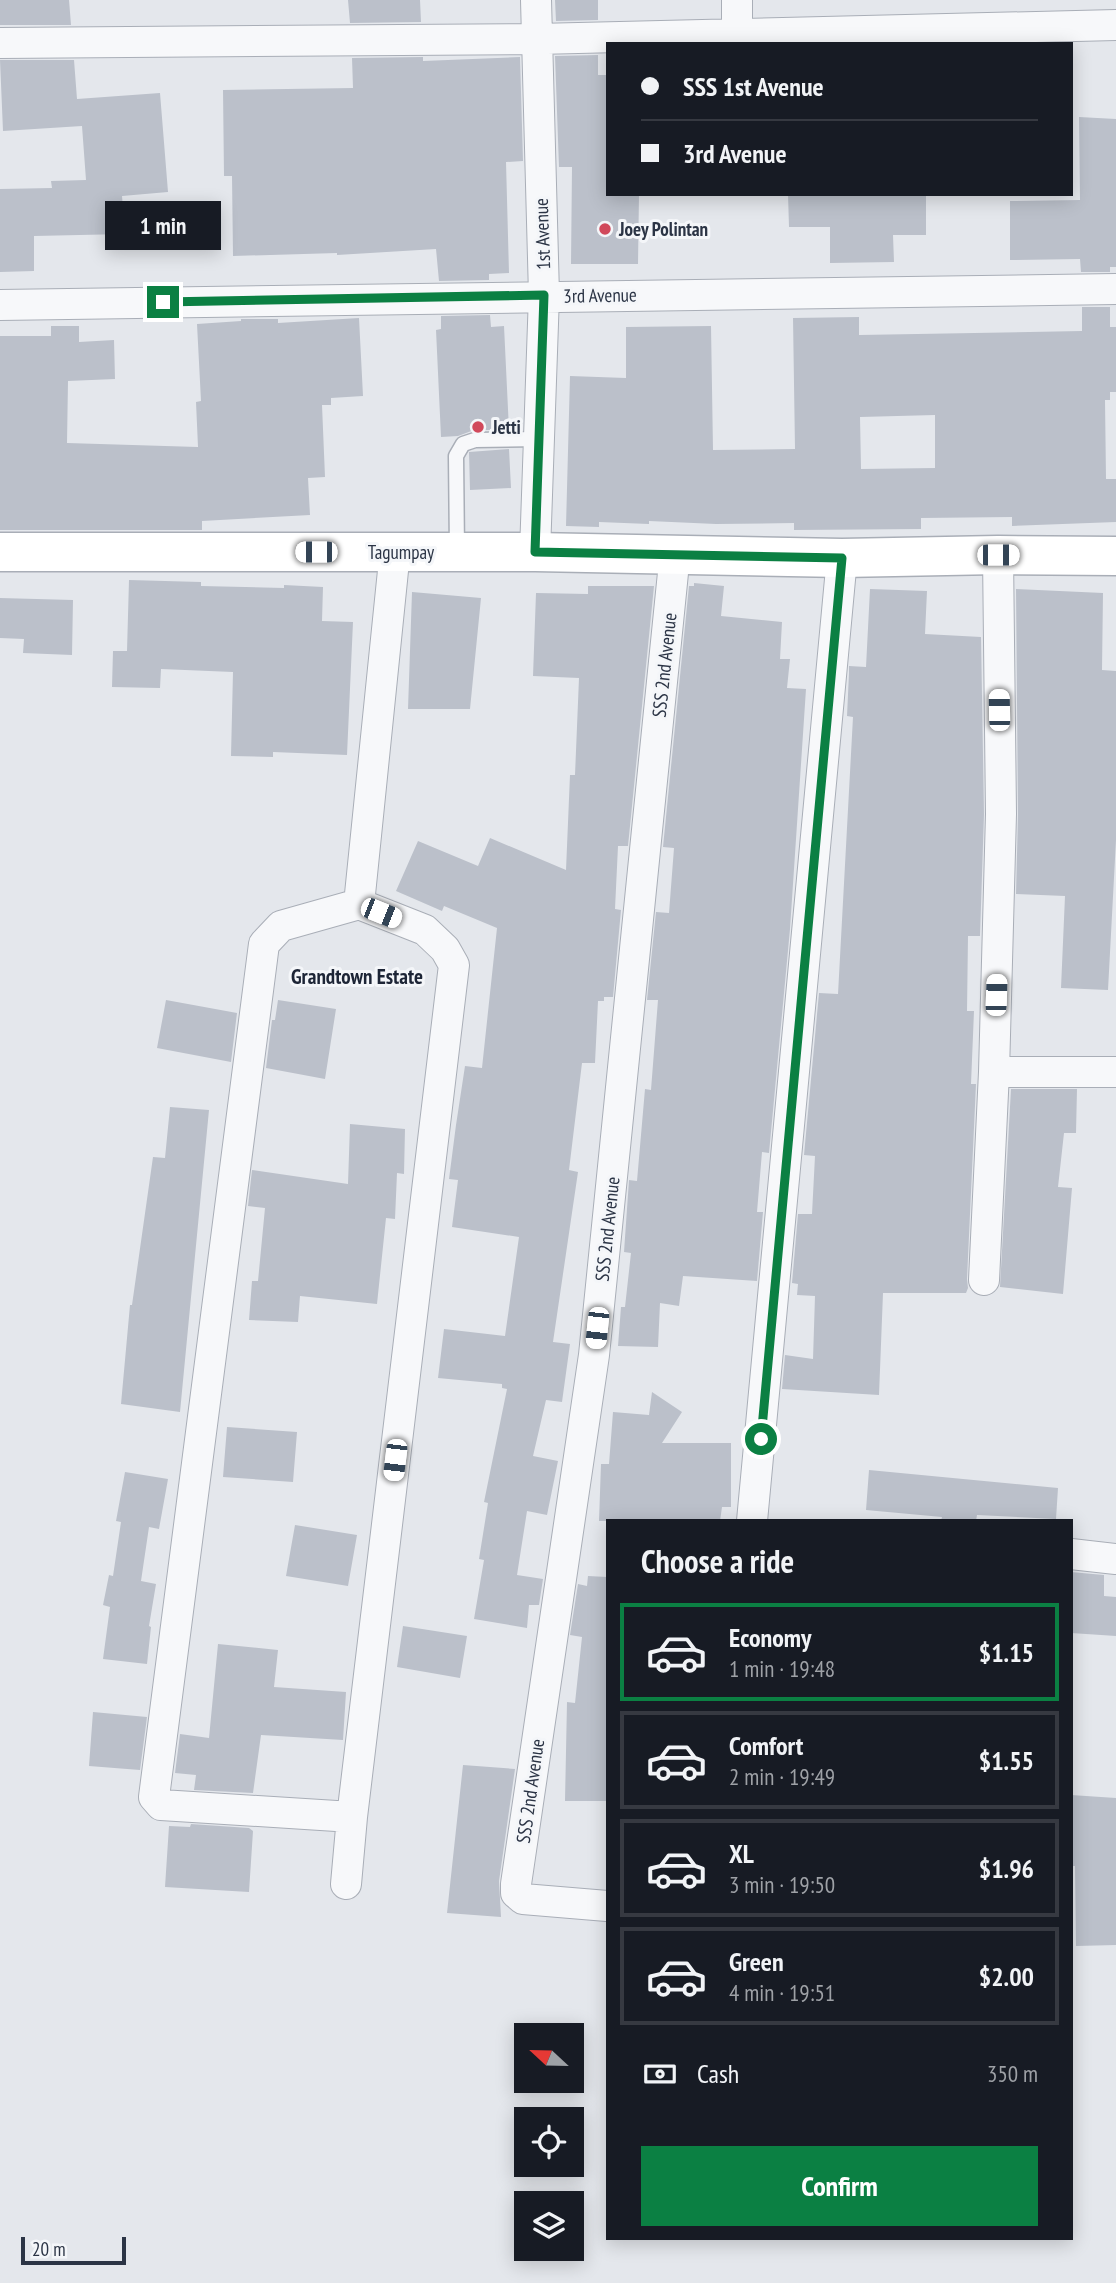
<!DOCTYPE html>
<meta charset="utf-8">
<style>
body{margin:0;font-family:"PT Sans Narrow",sans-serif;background:#20242c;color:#f1f3f6;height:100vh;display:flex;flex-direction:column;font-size:26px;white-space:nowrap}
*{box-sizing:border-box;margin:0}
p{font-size:23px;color:#9ea1a6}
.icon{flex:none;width:38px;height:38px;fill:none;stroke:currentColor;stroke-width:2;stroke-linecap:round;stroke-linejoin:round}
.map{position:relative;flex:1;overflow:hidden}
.drawer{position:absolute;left:606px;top:1519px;width:467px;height:721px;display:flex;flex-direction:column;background:#171b24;border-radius:0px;box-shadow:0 4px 18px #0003}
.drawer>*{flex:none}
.banner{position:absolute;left:606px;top:42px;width:467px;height:154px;border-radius:0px;box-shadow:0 4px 18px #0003;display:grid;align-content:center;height:154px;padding:0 35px;background:#171b24}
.needle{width:46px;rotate:292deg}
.buttons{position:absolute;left:514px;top:2023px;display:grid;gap:14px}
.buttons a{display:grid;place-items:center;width:70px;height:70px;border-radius:0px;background:#171b24;box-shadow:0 4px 18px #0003;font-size:35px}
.scale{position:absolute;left:21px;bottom:18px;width:105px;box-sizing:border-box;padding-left:7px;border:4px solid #2b3445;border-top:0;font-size:19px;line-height:24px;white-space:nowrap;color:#2b3445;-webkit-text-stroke:5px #f4f6f9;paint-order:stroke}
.end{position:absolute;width:32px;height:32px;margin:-16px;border:9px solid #0b8043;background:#fff;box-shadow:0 0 0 4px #fff}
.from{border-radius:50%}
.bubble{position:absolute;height:49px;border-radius:0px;background:#171b24;box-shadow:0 4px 18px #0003;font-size:23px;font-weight:600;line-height:49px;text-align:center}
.car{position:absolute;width:21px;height:42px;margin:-21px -10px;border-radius:9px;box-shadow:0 0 5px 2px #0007;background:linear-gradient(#fff 24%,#345 0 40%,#fff 0 76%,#345 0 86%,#fff 0)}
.banner b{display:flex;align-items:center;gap:24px;height:66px;font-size:26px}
.banner b+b{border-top:2px solid #363941}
.banner i{width:18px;height:18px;background:#f1f3f6}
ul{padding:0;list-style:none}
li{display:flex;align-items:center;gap:21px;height:98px;margin:0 14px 10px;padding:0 21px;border:4px solid #363941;border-radius:0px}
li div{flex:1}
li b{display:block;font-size:26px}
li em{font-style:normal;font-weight:600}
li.active{border-color:#0b8043}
li>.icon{width:63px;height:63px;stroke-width:1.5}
h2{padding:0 35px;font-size:32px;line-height:84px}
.pay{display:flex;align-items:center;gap:18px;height:77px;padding:0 35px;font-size:26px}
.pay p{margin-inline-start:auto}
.button{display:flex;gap:14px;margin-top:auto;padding:14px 35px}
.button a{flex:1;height:80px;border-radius:0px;background:#0b8043;color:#fff;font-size:28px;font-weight:600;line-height:80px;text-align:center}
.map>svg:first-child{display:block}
.building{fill:#bbc0ca;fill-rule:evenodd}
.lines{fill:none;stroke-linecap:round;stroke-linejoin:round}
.lane-casing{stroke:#a9aeb7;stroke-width:17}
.street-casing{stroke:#a9aeb7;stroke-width:32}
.secondary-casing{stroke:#a9aeb7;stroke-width:41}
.lane{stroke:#f7f8fa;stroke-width:14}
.street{stroke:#f7f8fa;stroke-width:30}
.secondary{stroke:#fff;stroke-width:38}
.route{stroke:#0b8043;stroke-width:9}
.poi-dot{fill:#d1495b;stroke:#f4f6f9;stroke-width:2.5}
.labels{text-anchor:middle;stroke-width:6;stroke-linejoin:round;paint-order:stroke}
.poi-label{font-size:19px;font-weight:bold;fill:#2b3445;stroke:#f4f6f9;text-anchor:start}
.street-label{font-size:19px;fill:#2b3445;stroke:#f4f6f9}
.neighbourhood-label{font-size:21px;font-weight:bold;fill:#1d2536;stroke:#f4f6f9}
</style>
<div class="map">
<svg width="1116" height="2283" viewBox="0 0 1116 2283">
<rect width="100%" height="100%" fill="#e4e7ec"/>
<path class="building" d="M0,0H69L71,25H0Z
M348,0H420L421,22L350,23Z
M555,0H598V20L556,21Z
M598,55V75H607V194H639L638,264H571L572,167H559L555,56Z
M423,57V61L520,57L523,161L506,162L509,273L489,274V280L439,281L436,249L337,255V253L233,256L232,176H224L223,90L353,88L352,58Z
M0,60H74L77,99L160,93L168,192L122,196L125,234L34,236V271L0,272V189L52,188L51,181L86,180L82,126L3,131Z
M1079,117L1116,119V267H1110V272H1081L1080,259L1010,260V201L1080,200Z
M788,194H926V235H893L894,262L830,263V227H789Z
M1082,307H1110V327H1116V392H1110V400H1105L1106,479H1116V522L1012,526V517L921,518V529L794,530V523L716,524L649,521V524L599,522V527L566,526L570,376L626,378V327L711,326L713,450L795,449L793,318L859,317V335L1082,331ZM935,415V468L861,469L860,417Z
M490,315L491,327L504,326L509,430H474L458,436L441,437L436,330L441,329V316Z
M359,318L363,396L331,398V405H322L325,477L308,478L310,515L202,521V530H0V336H51V326H79V342L114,340L115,379L68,381L67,443L198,447L196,402L201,401L197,324L241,321V319H278V323Z
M509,449L511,488L470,490L469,452Z
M129,580L201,582V586L284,588V585L323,587L322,621L353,622L347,755L273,752V757L231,756L233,672L161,669L160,688L112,687L113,651H127Z
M694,583L724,586L721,616L782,622L780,659H790L787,688L806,689L790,929L769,1153L762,1152L757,1212H763L757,1281L683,1276L679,1306L660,1303L658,1347L618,1346L621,1307H625L631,1253L624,1252L629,1180L637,1181L645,1089L651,1090L658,1000H647L656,912L669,913L674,848L663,847L689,586H694Z
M588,586H654L628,846H618L615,909L621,910L613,997H604V1001H598L595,1063H582L569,1170L578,1172L553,1342L570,1344L562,1402L546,1400L533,1456L558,1461L547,1515L527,1511L517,1575L543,1579L539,1605H529L527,1628L474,1619L484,1560L479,1559L488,1503L484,1502L507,1389L502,1388V1384L438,1378L444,1329L505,1336L519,1237L452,1227L458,1180L449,1179L456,1125L465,1066L482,1068L497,928L444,906L442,911L396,891L418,841L478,866L490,838L566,870L570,775H575L579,678L533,676L536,593L588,594Z
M870,589L927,591L925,634L981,637L984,814L980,936H968L967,1011H974L971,1084H976L967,1279L968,1288L966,1293H883L879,1395L782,1389L785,1355L813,1359L815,1296L797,1295L798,1284L792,1283L798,1214H812L815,1156L804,1155L819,993L838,994L853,717L847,716L849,673V666L866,667Z
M1016,589L1103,593L1102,670L1116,671V840L1108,990L1061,988L1065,896L1016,894L1018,814Z
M412,592L481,598L470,709H408Z
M0,598L73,600L72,655L23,653L24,639L0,638Z
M166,1000L237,1013L231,1062L157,1048Z
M278,1000L336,1009L325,1079L266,1068L272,1020H275Z
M1011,1089H1077L1076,1133H1064L1058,1187L1072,1188L1063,1294L1000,1287Z
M170,1107L209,1110L180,1412L121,1404L130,1305H132L153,1157L165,1158Z
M350,1124L405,1129L404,1174L397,1173L395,1219L386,1218L377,1304L300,1296L298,1322L249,1320L252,1281H258L265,1208L248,1206L252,1170L348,1184Z
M652,1392L682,1412L662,1443H731V1507H722L720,1521H599L601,1464H609L613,1412L649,1415Z
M227,1427L297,1432L293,1482L223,1477Z
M869,1470L1058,1488L1056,1519L977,1515L976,1521H941L942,1517L866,1510Z
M125,1472L168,1479L159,1529L149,1527L141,1581L156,1584L149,1626L151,1627L147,1664L103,1659L110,1607L103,1605L109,1575L113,1576L121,1522L116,1521Z
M295,1525L357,1535L348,1586L286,1576Z
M1071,1572L1104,1575V1596L1116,1597V1636L1071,1633Z
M588,1576L607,1577V1801H565L567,1702L575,1703L582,1637L570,1635L578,1584L587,1586Z
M403,1626L467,1636L460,1678L397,1667Z
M218,1644L278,1650L274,1687L346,1692L343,1740L261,1735L253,1793L194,1790L196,1775L175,1773L180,1734L209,1738Z
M93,1712L147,1717L140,1770L89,1766Z
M463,1765L515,1769L499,1881L501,1917L447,1913Z
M1071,1795L1116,1798V1945L1076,1946L1075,1866H1071Z
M191,1824L249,1828L253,1831L249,1892L165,1887L169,1826L190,1827Z"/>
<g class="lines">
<defs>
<path id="lane" d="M457,550L456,456L463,444L475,440L539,439"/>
<path id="street" d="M737,32V0
M0,43L537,39L1116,25
M0,305L1116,289
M535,552L544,295L536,0
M359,904L395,551
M994,1072H1116
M984,1280L994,1072L1001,814L998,555
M752,1521L842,558
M1071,1554L1116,1559
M346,1884L352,1817L454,965L445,949L425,930L359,904L281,926L264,944L154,1797L161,1805L352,1817
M607,1906L523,1899L516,1893V1884L594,1355L675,553"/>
<path id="secondary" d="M0,552H535L842,558L998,555L1116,556"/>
</defs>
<use href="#lane" class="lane-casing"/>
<use href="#street" class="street-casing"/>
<use href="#secondary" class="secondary-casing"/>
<use href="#lane" class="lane"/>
<use href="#street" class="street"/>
<use href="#secondary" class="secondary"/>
</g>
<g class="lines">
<path class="route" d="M163,302L544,295L535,552L842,558L761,1439"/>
</g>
<g class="poi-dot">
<circle cx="605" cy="229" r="7"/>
<circle cx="478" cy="427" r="7"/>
</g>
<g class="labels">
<g class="poi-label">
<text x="619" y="236">Joey Polintan</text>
<text x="492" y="434">Jetti</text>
</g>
<g class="street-label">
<text transform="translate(542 234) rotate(-92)" y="7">1st Avenue</text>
<text transform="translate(600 295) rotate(-1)" y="7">3rd Avenue</text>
<text x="401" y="559">Tagumpay</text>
<text transform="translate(664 665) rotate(-84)" y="7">SSS 2nd Avenue</text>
<text transform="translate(607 1229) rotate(-84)" y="7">SSS 2nd Avenue</text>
<text transform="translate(530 1791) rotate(-82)" y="7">SSS 2nd Avenue</text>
</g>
<g class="neighbourhood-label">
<text x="357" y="984">Grandtown Estate</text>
</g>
</g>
</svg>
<div class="buttons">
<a><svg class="needle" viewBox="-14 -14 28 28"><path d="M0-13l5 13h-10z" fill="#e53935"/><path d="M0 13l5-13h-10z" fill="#9ea1a6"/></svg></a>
<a><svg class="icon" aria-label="locate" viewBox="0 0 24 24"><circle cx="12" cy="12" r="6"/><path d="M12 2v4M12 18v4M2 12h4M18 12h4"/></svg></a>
<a><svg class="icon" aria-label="layers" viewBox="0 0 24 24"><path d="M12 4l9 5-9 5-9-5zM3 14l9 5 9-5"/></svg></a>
</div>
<div class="scale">20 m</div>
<i class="end from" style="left:761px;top:1439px"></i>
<i class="end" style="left:163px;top:302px"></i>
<div class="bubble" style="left:105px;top:201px;width:116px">1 min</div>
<i class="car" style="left:316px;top:552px;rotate:270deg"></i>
<i class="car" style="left:998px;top:555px;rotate:90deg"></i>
<i class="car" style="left:999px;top:710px;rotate:359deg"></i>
<i class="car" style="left:381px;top:913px;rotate:112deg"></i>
<i class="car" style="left:996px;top:995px;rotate:2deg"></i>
<i class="car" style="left:597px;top:1328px;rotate:186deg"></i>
<i class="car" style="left:395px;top:1460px;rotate:187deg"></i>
<div class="banner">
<b><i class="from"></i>SSS 1st Avenue</b>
<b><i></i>3rd Avenue</b>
</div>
<section class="drawer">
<h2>Choose a ride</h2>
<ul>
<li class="active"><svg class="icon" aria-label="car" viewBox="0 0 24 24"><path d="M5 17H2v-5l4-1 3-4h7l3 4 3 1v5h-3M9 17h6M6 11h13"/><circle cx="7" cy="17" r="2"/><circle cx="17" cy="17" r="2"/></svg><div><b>Economy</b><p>1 min · 19:48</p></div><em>$1.15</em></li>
<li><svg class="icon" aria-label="car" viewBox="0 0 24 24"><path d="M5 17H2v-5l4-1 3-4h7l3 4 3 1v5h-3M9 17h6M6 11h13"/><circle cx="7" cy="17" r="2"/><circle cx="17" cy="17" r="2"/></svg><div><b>Comfort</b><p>2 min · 19:49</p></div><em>$1.55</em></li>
<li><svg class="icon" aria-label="car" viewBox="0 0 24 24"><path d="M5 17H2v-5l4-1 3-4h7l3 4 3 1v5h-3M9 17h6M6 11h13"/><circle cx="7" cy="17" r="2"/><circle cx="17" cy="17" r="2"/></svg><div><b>XL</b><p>3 min · 19:50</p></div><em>$1.96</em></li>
<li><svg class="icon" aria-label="car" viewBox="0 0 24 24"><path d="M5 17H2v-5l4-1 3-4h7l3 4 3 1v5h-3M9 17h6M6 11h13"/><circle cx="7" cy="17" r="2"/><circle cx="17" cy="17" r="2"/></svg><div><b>Green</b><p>4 min · 19:51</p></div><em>$2.00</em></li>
</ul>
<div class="pay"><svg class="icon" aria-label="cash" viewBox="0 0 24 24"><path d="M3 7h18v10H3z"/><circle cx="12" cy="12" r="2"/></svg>Cash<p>350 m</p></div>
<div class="button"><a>Confirm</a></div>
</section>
</div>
